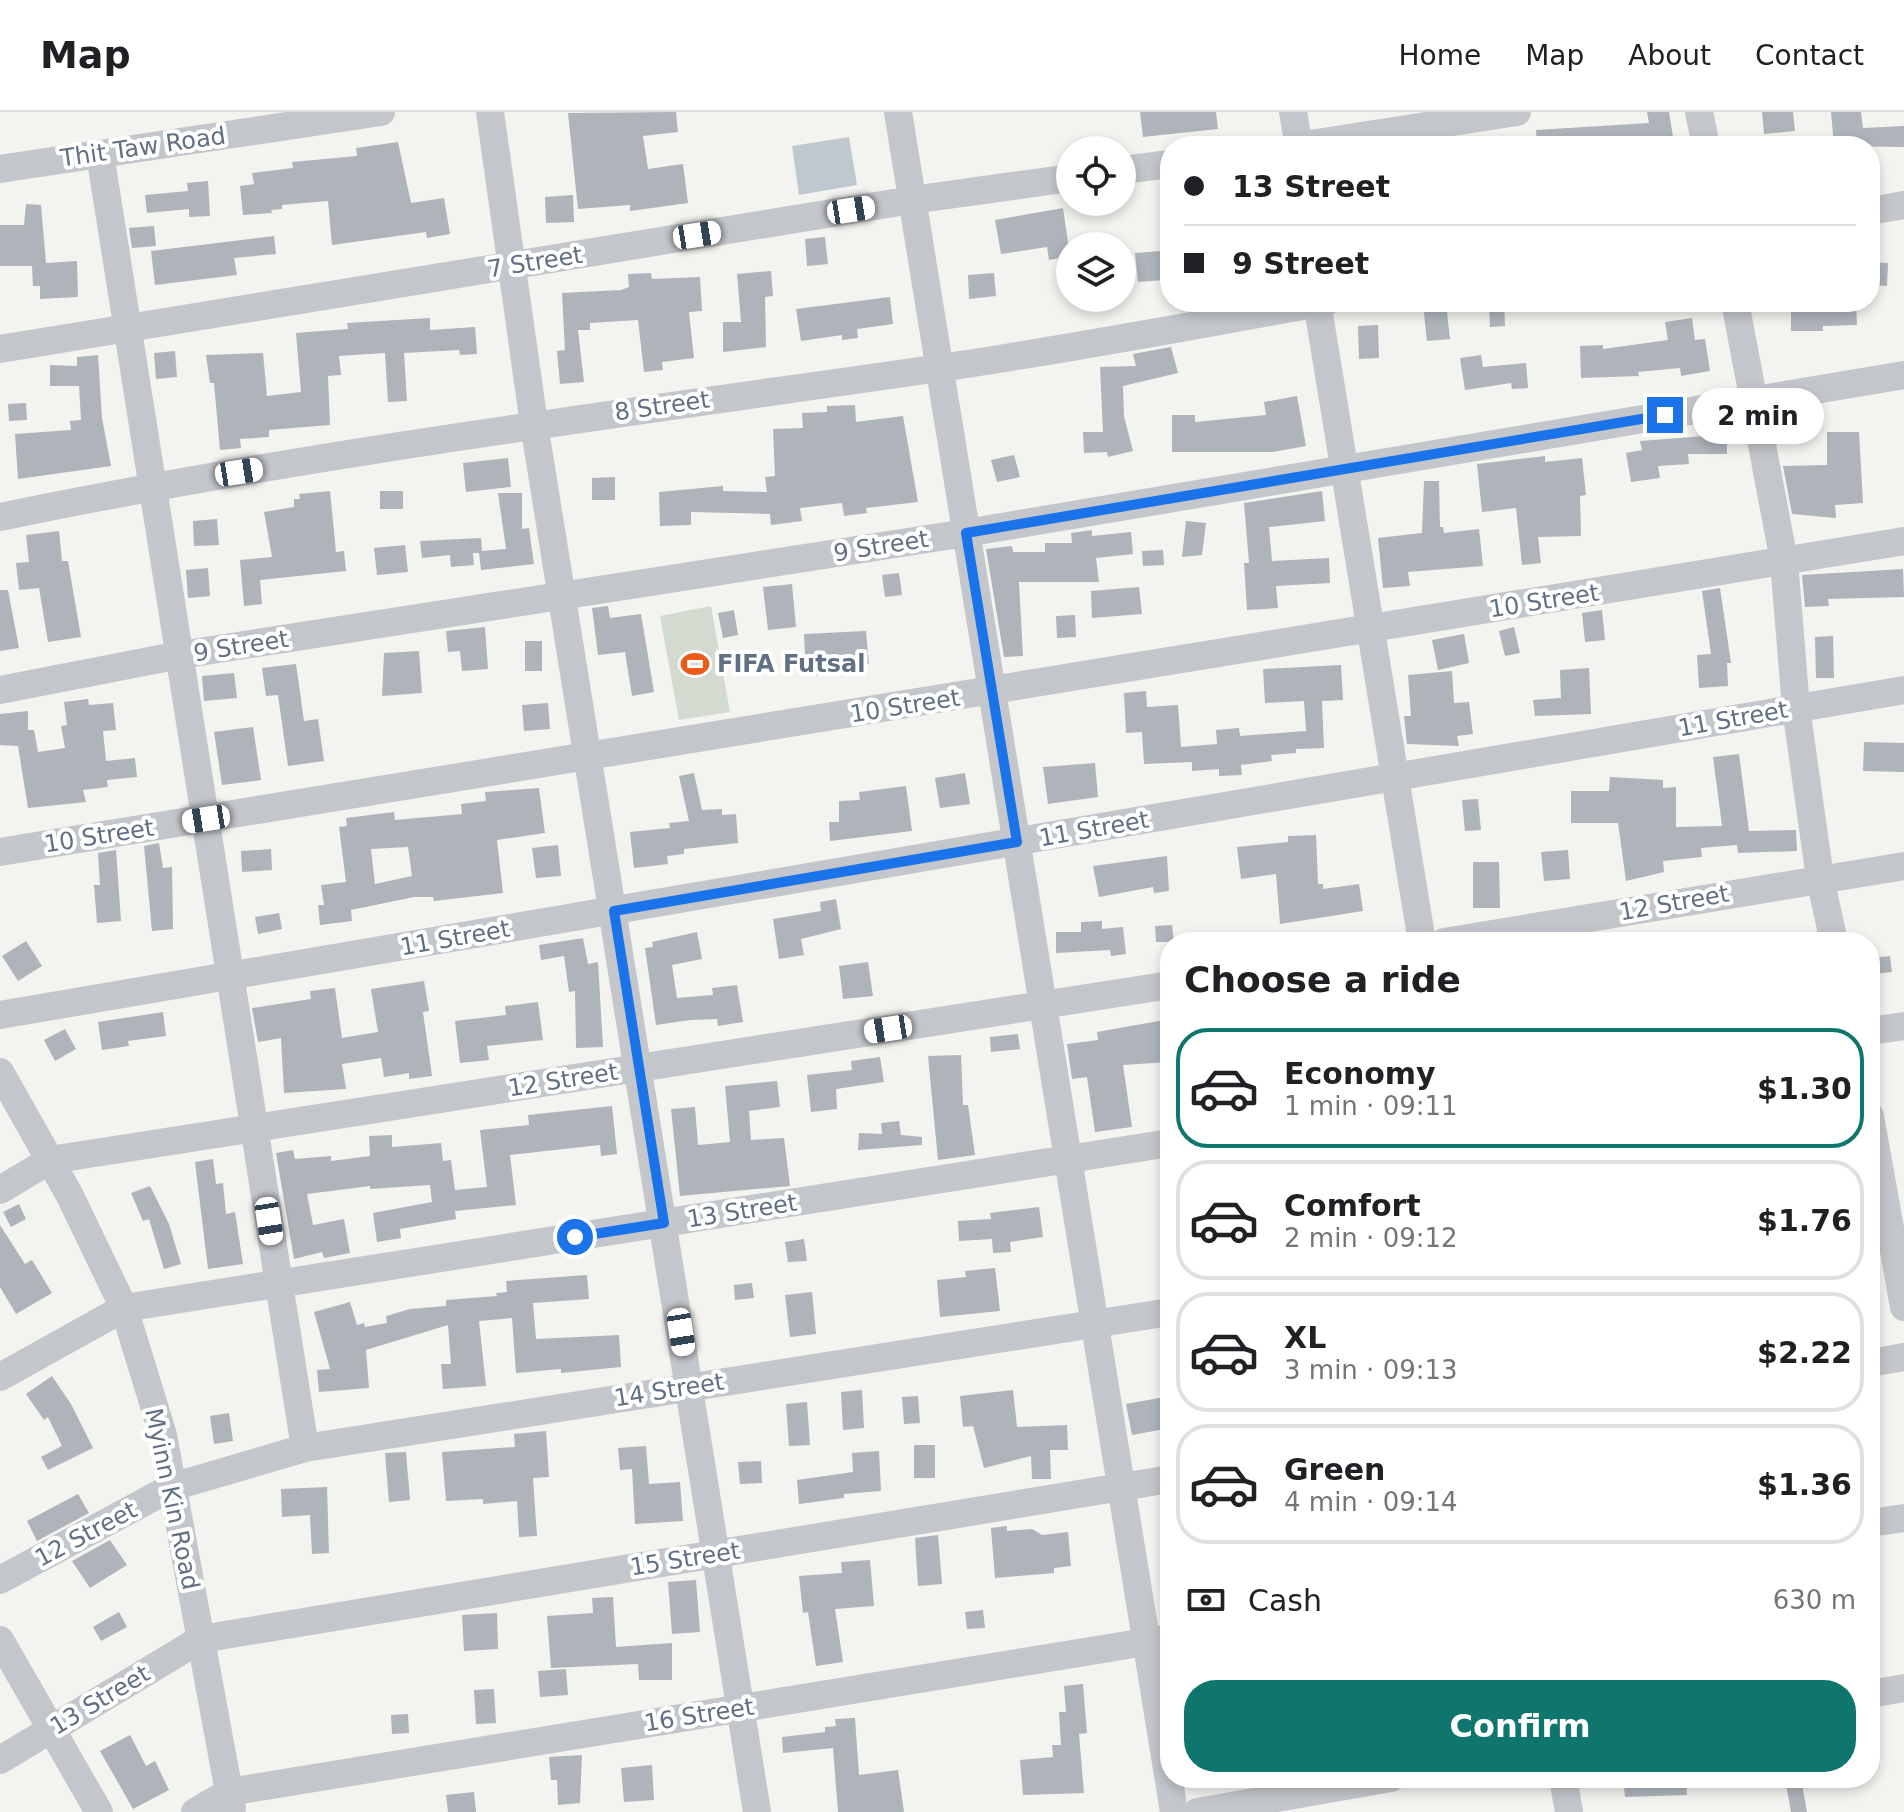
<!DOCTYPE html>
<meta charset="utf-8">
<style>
body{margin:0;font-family:"DejaVu Sans",sans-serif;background:#f6f6f6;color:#202124;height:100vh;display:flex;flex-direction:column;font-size:30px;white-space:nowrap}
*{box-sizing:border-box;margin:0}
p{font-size:26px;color:#757577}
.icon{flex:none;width:44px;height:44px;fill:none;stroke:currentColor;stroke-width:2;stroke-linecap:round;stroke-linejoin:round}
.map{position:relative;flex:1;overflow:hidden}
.drawer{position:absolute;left:1160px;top:820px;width:720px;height:856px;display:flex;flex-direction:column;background:#fff;border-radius:32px;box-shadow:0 4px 12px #0003}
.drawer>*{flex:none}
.top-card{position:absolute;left:1160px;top:24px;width:720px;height:176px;border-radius:32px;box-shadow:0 4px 12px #0003;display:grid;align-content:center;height:176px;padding:0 24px;background:#fff}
.controls{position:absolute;left:1056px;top:24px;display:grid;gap:16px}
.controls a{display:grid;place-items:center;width:80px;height:80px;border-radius:50%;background:#fff;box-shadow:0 4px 12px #0003;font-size:40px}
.end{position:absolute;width:36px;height:36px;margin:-18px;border:10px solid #1a73e8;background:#fff;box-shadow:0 0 0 4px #fff}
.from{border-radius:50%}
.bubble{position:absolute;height:56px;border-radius:28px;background:#fff;box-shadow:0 4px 12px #0003;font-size:26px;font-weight:700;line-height:56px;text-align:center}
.car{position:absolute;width:24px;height:48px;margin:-24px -12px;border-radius:10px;box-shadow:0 0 6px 2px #0007;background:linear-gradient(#fff 24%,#345 0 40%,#fff 0 76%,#345 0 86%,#fff 0)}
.top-card b{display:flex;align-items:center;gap:28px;height:76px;font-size:30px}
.top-card b+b{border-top:2px solid #e0e0e0}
.top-card i{width:20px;height:20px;background:#202124}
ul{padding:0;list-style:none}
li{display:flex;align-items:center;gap:24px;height:120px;margin:0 16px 12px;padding:0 8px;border:4px solid #e0e0e0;border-radius:32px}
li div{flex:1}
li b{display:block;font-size:30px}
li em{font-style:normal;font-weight:700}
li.on{border-color:#0f766e}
li>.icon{width:72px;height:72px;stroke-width:1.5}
h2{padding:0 24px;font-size:36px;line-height:96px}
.pay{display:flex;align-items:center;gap:20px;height:88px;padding:0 24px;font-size:30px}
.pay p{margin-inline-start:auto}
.primary-button{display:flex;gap:16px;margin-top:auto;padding:16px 24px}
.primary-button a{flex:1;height:92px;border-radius:32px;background:#0f766e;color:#fff;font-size:32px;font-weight:700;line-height:92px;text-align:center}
header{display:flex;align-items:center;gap:48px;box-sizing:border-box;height:112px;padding:0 40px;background:#fff;border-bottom:2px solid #e0e0e0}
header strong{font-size:38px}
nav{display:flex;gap:44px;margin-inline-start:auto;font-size:28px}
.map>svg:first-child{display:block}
.green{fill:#d3dbd0}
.water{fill:#bec8ce}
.building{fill:#aeb4ba;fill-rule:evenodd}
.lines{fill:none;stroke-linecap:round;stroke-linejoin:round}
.minor{stroke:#c3c6ca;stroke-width:28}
.route{stroke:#1a73e8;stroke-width:10}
.labels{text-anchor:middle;stroke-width:8;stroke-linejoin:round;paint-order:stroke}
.street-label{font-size:24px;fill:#617082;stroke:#fff}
.poi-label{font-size:24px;font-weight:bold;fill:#617082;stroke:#fff;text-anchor:start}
</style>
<header>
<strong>Map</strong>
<nav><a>Home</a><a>Map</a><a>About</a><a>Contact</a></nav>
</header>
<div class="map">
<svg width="1904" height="1700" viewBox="0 0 1904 1700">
<rect width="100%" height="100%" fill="#f3f4ef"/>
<path class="green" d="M711,494L730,600L679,608L660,504Z"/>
<path class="water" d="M849,25L857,73L799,83L792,34Z"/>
<path class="building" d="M676,0L678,20L643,24L648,57L683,52L688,91L630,99V93L578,97L568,1Z
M1140,0H1216L1218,17L1143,25Z
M1647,0H1669L1674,31L1651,34H1537L1536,18L1649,11Z
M1762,0H1793L1795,19L1764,22Z
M1831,0H1861L1863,16L1904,14V35L1834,34Z
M398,30L411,91L444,86L450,122L427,126L426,120L332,133L328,89L282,93V97L271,98L272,101L243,103L240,74L254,72L252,61L293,56L292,50L357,44L356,36Z
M208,69L210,104L189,105V97L147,101L145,83L188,79L187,71Z
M573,83L574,110L546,111L545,85Z
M26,92L41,93L46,151L77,149L78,185L40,187V174H33L32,154H0V113H24Z
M1063,96L1070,144L1049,148L1047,135L1001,142L995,108Z
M154,114L156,134L132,136L129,116Z
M274,124L276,142L234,146L237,163L155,173L151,139Z
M825,125L828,152L807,154L805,127Z
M1161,139L1164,168L1138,170L1135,141Z
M1870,150L1888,151L1887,174L1870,173Z
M771,159L773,184L765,185L766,235L723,240V210H741L737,162Z
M651,161L652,167L700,165L702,199L689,200L694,246L662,250L663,258L644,260L638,208L590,211V218H578L584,270L560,272L557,239L565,238L562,181L621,178L629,175L628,162Z
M994,161L996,184L969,187L968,163Z
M890,185L893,212L857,217L858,226L842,228V223L801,229L796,197Z
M1801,190H1856L1857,213L1823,214V219H1791V195H1801Z
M1446,191L1450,227L1427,229L1423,193Z
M1504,191L1505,214L1490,215L1489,192Z
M430,206V218L475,215L477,242L460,243L459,238L404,241L407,289L388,290L385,241L339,244L341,263L328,264L330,313L269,318V325L240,327L241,336L220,338L214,271H210L206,243L263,241L267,284L301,280L296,221L348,217L347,211Z
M1692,206L1695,228L1705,227L1710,259L1681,264L1680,256L1638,260L1639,264L1581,266L1580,234L1603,233V237L1668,228L1665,210Z
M1378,213L1379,246L1359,247L1358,214Z
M1171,235L1178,261L1123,274L1124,304L1133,339L1108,345L1107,340L1084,341L1083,320H1103L1100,255L1136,254L1133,242Z
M175,239L177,265L156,267L154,241Z
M98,243L102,306L111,354L18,367L15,322L71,318L70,309L81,308L79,274H50V253L77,254V245Z
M1481,243L1483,255L1526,251L1528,276L1512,277L1511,271L1465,278L1460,246Z
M1297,284L1306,334L1273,340H1172V303H1195V310L1266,303L1264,290Z
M26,291L27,308L9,309L8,292Z
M855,293L856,310L903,304L918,390L866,396L867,401L844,404L842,391L800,396L802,409L771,413L770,402L691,400V413L660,414L659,380L723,374V379L767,380L765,365L775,364L773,317L803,316L802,301L827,300V294Z
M1705,314H1727V342H1688L1689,352L1658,354L1660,366L1631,370L1626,341L1642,338L1640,329L1705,324Z
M1827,320H1859L1863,391L1835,393L1836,406L1792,402L1783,354L1827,353Z
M1014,343L1020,365L997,370L991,348Z
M1545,344V350L1582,346L1586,383L1580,384L1581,424L1538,425L1541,451L1522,453L1516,396L1482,400L1477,352Z
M508,346L511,375L466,380L463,351Z
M615,365V388H592V366Z
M1424,369H1439L1440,415H1443L1444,421L1479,417L1483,454L1408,460L1410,474L1383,476L1378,426L1422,421Z
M330,379L336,440L344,439L346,459L260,468L262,492L244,494L240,448L272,445L264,400L294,395V387H300L299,382Z
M380,379H403V397H380Z
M1322,379L1325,409L1269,415L1272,449L1329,446L1330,471L1276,474L1278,496L1247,498L1244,451H1249L1244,391Z
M498,381H522V417L529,416L534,452L481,458L479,441H473L474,453L451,455L450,443L422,446L420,429L481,426L482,439L506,437Z
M217,407L219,433L194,434L193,409Z
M1186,409L1206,411L1202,443L1182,445Z
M1092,418V424L1131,420L1133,442L1096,446L1099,470H1019L1023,544L1004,545L986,437L1012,434L1013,440H1045V431H1072L1071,421Z
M59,419L62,449H68L81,525L48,530L39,476L19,478L16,451L29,450L26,423Z
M405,433L408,460L377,463L374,436Z
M1163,438L1164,453L1143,454L1142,439Z
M208,456L210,484L188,486L186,458Z
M1903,457L1904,485L1828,487L1829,494L1805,495L1802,463Z
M899,461L902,483L885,485L882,463Z
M792,472L796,515L768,518L763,475Z
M1139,475L1142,502L1092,506L1091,479Z
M1720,476L1731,551H1727L1728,574L1699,576L1697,543L1711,542L1702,479Z
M0,478H8L19,536L0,539Z
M608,494L610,506L641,502L654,580L632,584L625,540L598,543L592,496Z
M734,498L738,523L723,526L718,501Z
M1602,498L1605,528L1585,530L1582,501Z
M1075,503L1076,525L1057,526L1056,504Z
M485,515L488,557L462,559L460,539L448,540L446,519Z
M1514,515L1520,541L1505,544L1499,519Z
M866,519L869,552L825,556V563L806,564L804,522Z
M1464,522L1469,551L1438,558L1432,528Z
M1833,524L1834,566H1816L1815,525Z
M525,529H542V559H525Z
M419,539L422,581L382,584L384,541Z
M296,552L304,609L318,607L324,649L288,654L278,583L266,584L262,556Z
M1341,553L1343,588L1322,589L1324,636L1296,637V641L1271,643L1272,649L1241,653L1242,663L1219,664V657L1192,659V650L1144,652L1142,620L1126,621L1124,581L1146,579L1147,595L1178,593L1181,635L1217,632L1216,618L1239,616L1240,624L1306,619L1304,589L1265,591L1263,557Z
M1589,556L1591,602L1535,604L1533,588L1561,586L1560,558Z
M1452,559L1454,591L1469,590L1473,622L1457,624L1459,634L1407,632L1404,604H1411L1408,563Z
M234,561L237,586L204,589L202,564Z
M88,587L89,593L113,591L116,618L103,619L106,649L135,646L137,665L107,668L108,675L83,678L86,690L28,696L18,634L0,633V602L28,599V618H34L38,640L65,636L61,614L67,613L64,590Z
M548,591L550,617L524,619L522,593Z
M253,615L261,668L222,673L214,620Z
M1864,630L1904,631V660L1863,659Z
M1739,642L1749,719L1796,718L1797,739L1738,741L1737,733L1701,736L1702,745L1663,749L1664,760L1626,769L1618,711H1571V679H1609L1610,665L1663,668V676L1676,675V715L1722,714L1713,645Z
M1095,651L1098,685L1048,692L1043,655Z
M694,661L702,698L722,697V703L736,702L738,731L684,737V742L667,744L668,752L634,756L630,720L670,716L669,711L689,709L679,664Z
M965,661L970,692L940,696L935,666Z
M906,674L912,719L830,729L829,710H839V689L860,688L859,680Z
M539,676L545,721L497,728L503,781L434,789L433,785H414L351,798L352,809L320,813L318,793H324L321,773L346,770L339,715L347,714L346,706L394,700L395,708L462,702L461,692L486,689L485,680ZM408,735L412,764L375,772L371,737Z
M1478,687L1481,718L1465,719L1462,688Z
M1316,723L1318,772H1323V777L1359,772L1363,799L1280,812L1276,762L1241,767L1237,735L1288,730V724Z
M159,731L163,756L172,755L173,817L152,819L144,734Z
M558,733L561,764L536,766L532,736Z
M271,737L272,758L242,760L241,739Z
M116,738L121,809L97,811L94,773H100L98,741Z
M1568,738L1570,767L1544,769L1541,740Z
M1167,744L1169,779L1154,781L1153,775L1099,785L1093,754Z
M1473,750H1499L1500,796H1473Z
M836,787L841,817L801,827L804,843L779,847L773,807L821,799L820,790Z
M279,801L282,817L258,822L255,805Z
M1102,809V817L1123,815L1126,842L1111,844L1110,838L1056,841V820H1081V810Z
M1172,813L1174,830H1156L1155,814Z
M697,820L702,847L672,853L677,886L713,883L712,876L737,873L743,910L718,914L717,907L691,908L656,913L645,836L653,835L652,830Z
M583,826L588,852L598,850L603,935L576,936L575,879L569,880L564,844L541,848L539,833Z
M26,829L42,854L18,869L2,844Z
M1890,844L1892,860L1875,862L1873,846Z
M868,850L873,884L843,887L839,854Z
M424,869L429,899L423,900L432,964L409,967V961L384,965L381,946L342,952L346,977L284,981L281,926L258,930L252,896L311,887L310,879L335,876L342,926L378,920L371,877Z
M538,890L543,928L487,934L489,948L460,951L455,909L506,903L505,894Z
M163,900L166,924L128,929L129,934L102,938L98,910Z
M1170,907V950L1123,953L1132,1015L1095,1020L1087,965L1072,967L1067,932L1098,928L1097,920Z
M65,917L76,937L55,949L44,928Z
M1018,922L1020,937L991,940L990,925Z
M961,943L963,993H968L975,1043L938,1048L928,944Z
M880,945L884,970L836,977L837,997L811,1000L807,963L852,958L851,949Z
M777,969L780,995L749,999L751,1028L784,1026L790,1074L680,1084L671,997L695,995L698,1033L730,1030L725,974Z
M612,994L617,1042L601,1044L600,1033L510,1043L516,1093L455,1099L456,1107L400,1117L401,1126L377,1130L373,1101L432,1090L430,1073L370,1077V1074L307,1082L313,1113L344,1107L350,1141L324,1146L322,1140L294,1147L276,1041L293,1038L295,1047L331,1044V1049L370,1044L369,1024L392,1023V1035L441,1031L443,1049L451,1048L455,1078L487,1075L480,1018L529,1013L528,1003Z
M899,1009L901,1023L922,1025V1033L858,1038L859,1021L882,1022L881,1011Z
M213,1047L216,1072L223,1071L226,1102L235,1100L243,1152L208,1157L195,1050Z
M150,1074L169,1112L181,1152L164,1157L149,1107L143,1109L131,1081Z
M19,1092L26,1107L11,1115L3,1100Z
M1039,1095L1043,1125L1010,1130L1011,1140L993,1141L992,1127L959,1129L958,1109L991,1107L990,1101Z
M0,1113L25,1152L32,1148L52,1181L16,1202L0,1175Z
M804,1127L807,1149L788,1150L785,1130Z
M995,1156L1000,1199L940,1205L937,1168L966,1165L965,1159Z
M587,1163L589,1187L533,1191L536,1227L619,1223L621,1255L561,1261V1257L516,1261L512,1206L479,1209L486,1274L443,1277L441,1252H451L448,1213L366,1238L369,1276L319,1280L317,1258L330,1257L314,1200L350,1190L357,1213L364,1211L365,1215L387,1211L386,1204L410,1197L446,1194V1188L497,1184L496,1181L507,1180L506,1169Z
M752,1171L754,1186L735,1188L734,1173Z
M812,1180L816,1222L790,1225L785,1183Z
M52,1264L71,1292L93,1336L48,1358L41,1345L62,1334L48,1305L44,1308L26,1282Z
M862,1278L864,1316L843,1318L841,1280Z
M1013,1278L1017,1315L1067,1313L1068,1338H1050L1051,1367H1032L1031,1344L984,1356L973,1314L963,1315L960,1284Z
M918,1284L920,1311L904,1312L902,1285Z
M1170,1284V1316L1132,1323L1126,1292Z
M807,1290L810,1333L789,1334L786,1292Z
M229,1301L233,1329L214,1332L210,1304Z
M546,1319L549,1365L533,1366L537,1424L519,1425L517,1389L483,1392V1387L446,1389L442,1340L515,1335L514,1322Z
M914,1333H935V1366H914Z
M646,1334L649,1372L680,1370L683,1409L635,1412L632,1357L620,1358L618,1336Z
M879,1339L881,1379L844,1382V1386L799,1392L797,1368L853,1360L852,1341Z
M406,1340L410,1388L389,1390L385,1341Z
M761,1349L762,1371L740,1372L738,1350Z
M327,1375L329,1441L312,1442L310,1403L282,1405L281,1377Z
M78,1382L89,1401L37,1429L27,1409Z
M1007,1414V1419L1032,1417L1042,1423L1068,1420L1071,1454L1054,1456V1461L995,1466L991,1416Z
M938,1423L942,1472L918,1474L915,1426Z
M110,1428L127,1453L90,1476L72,1449Z
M870,1448L874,1494L835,1497L843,1550L816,1554L808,1500L803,1501L799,1464L842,1461L841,1450Z
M696,1468L700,1520L672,1522L668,1470Z
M613,1485L616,1535L672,1531V1568H639L638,1552L551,1556L547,1504L593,1501L592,1486Z
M983,1498L985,1516L967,1517L965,1500Z
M119,1500L127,1515L101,1529L93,1515Z
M497,1501L498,1537L464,1539L462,1503Z
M566,1557L568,1583L540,1585L538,1559Z
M1083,1572L1087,1621L1079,1622L1084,1681L1023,1683L1020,1648L1053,1645L1052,1633H1061L1059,1600H1066L1064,1574Z
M494,1577L496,1611L476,1612L474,1578Z
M408,1602L409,1621L392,1622L391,1603Z
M855,1606L859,1663L898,1658L904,1700H838L833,1636L783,1641L782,1625L825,1620V1615L836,1614L835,1607Z
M130,1623L146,1654L155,1649L169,1678L133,1697L100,1639Z
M582,1643L580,1691L558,1693L557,1668H551L549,1645Z
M652,1653L654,1688L624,1690L621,1656Z
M1623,1666H1686L1687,1683L1625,1685Z
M1785,1666H1801L1807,1700H1791Z
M474,1680L476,1700H448L446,1683Z"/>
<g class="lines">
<path class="minor" d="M490,0L534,312L757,1700
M898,0L1174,1700
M1293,0L1299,34
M1699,0L1706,34
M1297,34L1517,0
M100,42L305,1336
M0,57L381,0
M1122,58L1170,52
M1870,99L1904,93
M1317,190L1422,830
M1735,190L1784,449L1796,596L1820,766L1834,830
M0,237L912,88L1070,66
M0,405C309,341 621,302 933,257C1065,238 1195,213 1326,190
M0,578L180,543L966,421L1904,263
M0,740L1904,429
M1444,830L1904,754
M0,903L1904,578
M1870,919L1904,914
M0,960L69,1082L124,1196L163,1323L232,1696
M1870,1004L1904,1195
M0,1078L50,1048L1170,873
M1870,1251L1904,1245
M0,1265L124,1196L1170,1031
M1870,1411L1904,1406
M0,1468L172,1375L305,1336L1170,1200
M0,1528L99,1700
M1870,1582L1904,1576
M0,1648L201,1527L1170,1367
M1563,1666L1569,1700
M195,1700L229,1680L1170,1526
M1197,1700L1391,1666"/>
</g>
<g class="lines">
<path class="route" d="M575,1125L664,1111L614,799L1017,730L966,421L1665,303"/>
</g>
<defs>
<symbol id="stadium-bare" viewBox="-9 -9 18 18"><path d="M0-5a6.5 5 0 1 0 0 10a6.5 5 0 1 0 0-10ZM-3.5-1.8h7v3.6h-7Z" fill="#ec5c18" stroke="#fff" stroke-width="2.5" paint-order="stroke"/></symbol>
</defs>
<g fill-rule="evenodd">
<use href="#stadium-bare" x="675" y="532" width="40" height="40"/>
</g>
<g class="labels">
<g class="street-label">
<text transform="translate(143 35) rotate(-8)" y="8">Thit Taw Road</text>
<text transform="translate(535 150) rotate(-9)" y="8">7 Street</text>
<text transform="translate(662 294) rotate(-8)" y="8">8 Street</text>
<text transform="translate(881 434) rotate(-9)" y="8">9 Street</text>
<text transform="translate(1544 489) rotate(-9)" y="8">10 Street</text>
<text transform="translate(241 534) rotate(-9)" y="8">9 Street</text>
<text transform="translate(905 594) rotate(-9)" y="8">10 Street</text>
<text transform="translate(1733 607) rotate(-10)" y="8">11 Street</text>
<text transform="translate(1094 717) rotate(-10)" y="8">11 Street</text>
<text transform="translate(99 724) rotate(-9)" y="8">10 Street</text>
<text transform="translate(1674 791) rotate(-10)" y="8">12 Street</text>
<text transform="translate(455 826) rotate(-10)" y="8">11 Street</text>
<text transform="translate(563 968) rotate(-9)" y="8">12 Street</text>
<text transform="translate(742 1099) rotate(-9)" y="8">13 Street</text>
<text transform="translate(669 1278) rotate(-9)" y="8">14 Street</text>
<text transform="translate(172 1387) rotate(78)" y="8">Myinn Kin Road</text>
<text transform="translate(86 1422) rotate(-28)" y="8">12 Street</text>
<text transform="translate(685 1447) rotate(-9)" y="8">15 Street</text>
<text transform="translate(100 1588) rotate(-31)" y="8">13 Street</text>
<text transform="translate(699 1603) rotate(-9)" y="8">16 Street</text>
</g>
<g class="poi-label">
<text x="717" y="560">FIFA Futsal</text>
</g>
</g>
</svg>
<div class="controls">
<a><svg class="icon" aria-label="locate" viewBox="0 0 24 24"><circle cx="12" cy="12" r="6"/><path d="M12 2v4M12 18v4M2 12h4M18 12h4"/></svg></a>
<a><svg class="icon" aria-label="layers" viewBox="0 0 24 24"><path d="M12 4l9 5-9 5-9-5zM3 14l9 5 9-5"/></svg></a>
</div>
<i class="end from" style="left:575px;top:1125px"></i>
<i class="end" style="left:1665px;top:303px"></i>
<div class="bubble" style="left:1692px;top:276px;width:132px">2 min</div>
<i class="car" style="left:851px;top:98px;rotate:81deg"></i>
<i class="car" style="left:697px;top:123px;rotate:81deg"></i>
<i class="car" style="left:239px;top:360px;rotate:81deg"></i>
<i class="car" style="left:206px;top:707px;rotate:261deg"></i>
<i class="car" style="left:888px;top:917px;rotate:261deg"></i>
<i class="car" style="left:269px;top:1109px;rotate:171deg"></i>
<i class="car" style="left:681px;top:1220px;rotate:171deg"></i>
<div class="top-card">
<b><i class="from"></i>13 Street</b>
<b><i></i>9 Street</b>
</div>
<section class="drawer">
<h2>Choose a ride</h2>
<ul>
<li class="on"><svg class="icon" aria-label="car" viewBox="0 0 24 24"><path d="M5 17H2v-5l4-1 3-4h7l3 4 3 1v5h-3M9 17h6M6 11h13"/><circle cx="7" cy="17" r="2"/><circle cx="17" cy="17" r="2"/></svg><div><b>Economy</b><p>1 min · 09:11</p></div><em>$1.30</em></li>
<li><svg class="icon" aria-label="car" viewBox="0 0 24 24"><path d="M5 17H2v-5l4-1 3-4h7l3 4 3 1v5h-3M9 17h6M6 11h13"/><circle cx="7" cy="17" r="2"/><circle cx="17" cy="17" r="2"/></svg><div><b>Comfort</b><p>2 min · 09:12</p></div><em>$1.76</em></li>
<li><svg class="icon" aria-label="car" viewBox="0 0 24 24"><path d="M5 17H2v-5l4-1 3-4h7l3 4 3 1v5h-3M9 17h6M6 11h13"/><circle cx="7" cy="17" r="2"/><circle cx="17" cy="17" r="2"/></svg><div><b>XL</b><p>3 min · 09:13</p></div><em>$2.22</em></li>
<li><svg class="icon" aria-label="car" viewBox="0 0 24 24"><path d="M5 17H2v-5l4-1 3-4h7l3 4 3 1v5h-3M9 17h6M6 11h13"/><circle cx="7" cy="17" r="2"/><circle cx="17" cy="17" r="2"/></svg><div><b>Green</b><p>4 min · 09:14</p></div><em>$1.36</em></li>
</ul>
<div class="pay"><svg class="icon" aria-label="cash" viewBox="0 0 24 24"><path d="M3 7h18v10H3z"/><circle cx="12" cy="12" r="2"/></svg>Cash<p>630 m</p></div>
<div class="primary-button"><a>Confirm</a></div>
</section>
</div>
